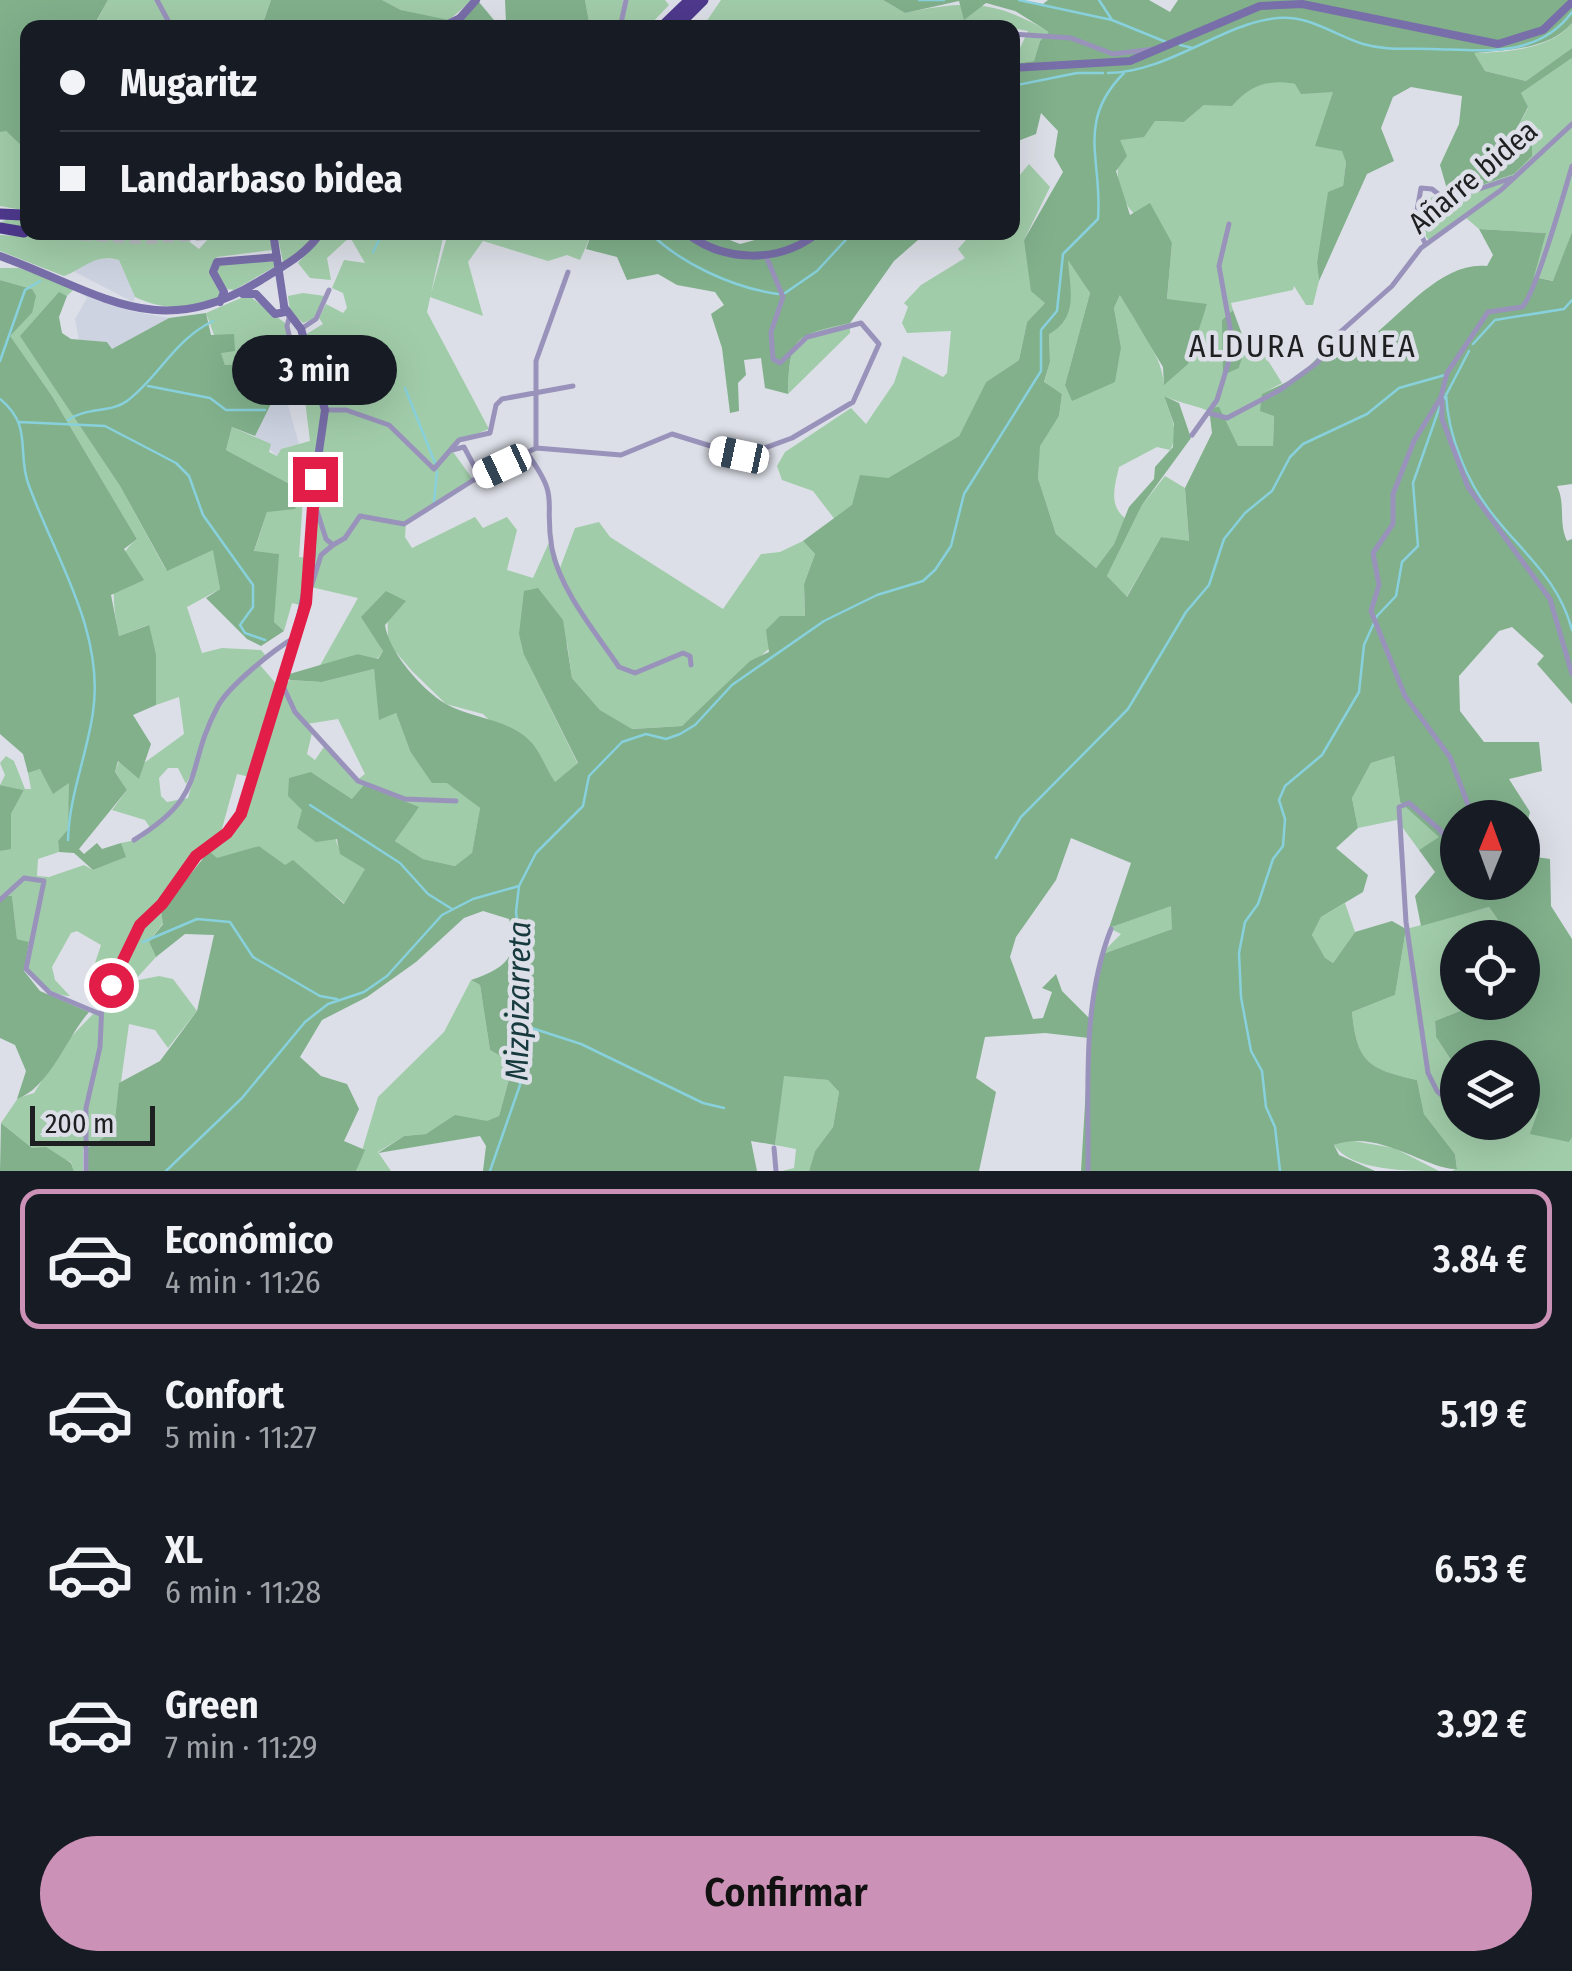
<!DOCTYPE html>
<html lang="es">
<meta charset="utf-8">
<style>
body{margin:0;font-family:"Fira Sans Condensed",sans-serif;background:#242831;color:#f1f3f6;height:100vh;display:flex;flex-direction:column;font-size:38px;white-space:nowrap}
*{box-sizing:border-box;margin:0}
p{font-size:32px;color:#9ea1a6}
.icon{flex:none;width:55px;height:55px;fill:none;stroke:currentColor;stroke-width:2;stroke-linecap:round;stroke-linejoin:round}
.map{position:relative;height:1171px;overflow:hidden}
.sheet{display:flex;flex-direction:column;background:#171b24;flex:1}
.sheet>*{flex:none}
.top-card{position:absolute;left:20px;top:20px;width:1000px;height:220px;border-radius:20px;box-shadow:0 10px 40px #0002;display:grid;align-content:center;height:220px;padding:0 40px;background:#171b24}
.needle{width:65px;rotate:1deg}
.tools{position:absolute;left:1440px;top:800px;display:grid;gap:20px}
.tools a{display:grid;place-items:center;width:100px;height:100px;border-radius:50%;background:#171b24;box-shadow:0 10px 40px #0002;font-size:50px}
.scale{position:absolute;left:30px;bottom:25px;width:125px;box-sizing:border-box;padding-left:10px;border:5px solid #1e1f21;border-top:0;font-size:28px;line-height:35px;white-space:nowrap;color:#1e1f21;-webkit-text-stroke:8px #dcdfe7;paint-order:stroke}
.end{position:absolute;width:45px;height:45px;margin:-22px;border:12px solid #e11d48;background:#fff;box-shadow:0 0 0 5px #fff}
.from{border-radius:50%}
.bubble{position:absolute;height:70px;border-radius:35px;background:#171b24;box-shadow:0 10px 40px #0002;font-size:32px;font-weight:600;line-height:70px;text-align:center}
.car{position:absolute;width:30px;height:60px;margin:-30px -15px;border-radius:12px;box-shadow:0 0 8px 2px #0007;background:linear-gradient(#fff 24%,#345 0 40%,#fff 0 76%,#345 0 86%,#fff 0)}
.top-card b{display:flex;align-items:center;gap:35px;height:95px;font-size:38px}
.top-card b+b{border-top:2px solid #363941}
.top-card i{width:25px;height:25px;background:#f1f3f6}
ul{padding:18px 0 0;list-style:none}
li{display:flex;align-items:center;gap:30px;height:140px;margin:0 20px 15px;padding:0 20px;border:5px solid transparent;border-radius:20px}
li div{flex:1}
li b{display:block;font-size:38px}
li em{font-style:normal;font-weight:600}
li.active{border-color:#cc91b7}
li>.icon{width:90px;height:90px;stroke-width:1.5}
.action{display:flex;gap:20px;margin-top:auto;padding:20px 40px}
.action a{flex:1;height:115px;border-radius:60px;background:#cc91b7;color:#111;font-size:40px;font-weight:600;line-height:115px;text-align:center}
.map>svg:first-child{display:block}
.built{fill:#cdd3e1}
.green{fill:#a1cca9;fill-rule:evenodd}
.forest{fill:#81b08b;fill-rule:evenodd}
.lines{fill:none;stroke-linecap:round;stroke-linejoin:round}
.stream{stroke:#88d1dc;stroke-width:2.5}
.highway-tunnel{stroke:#b6b9bf;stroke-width:11;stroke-dasharray:11 5.5;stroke-linecap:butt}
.street{stroke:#9993bc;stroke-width:5}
.secondary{stroke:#786ea9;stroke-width:8}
.highway{stroke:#4e398d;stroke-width:11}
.route{stroke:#e11d48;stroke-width:12}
.labels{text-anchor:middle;stroke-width:9;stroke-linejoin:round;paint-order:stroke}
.street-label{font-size:30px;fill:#1e1f21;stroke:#dcdfe7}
.neighbourhood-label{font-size:32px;letter-spacing:2.5px;fill:#1e1f21;stroke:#dcdfe7}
.water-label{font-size:32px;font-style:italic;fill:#173a3f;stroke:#dcdfe7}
</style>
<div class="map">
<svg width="1572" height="1171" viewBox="0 0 1572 1171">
<rect width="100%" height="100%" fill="#dcdfe7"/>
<path class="built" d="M98,258L120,260L135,297L133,302L75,272L81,264Z
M75,288L130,311L169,318L112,349L107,342L79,340L75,319L87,298Z
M286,398L299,444L281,449L277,456L255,436L271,404Z"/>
<path class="green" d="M108,0H271L261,27L93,28Z
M382,0H472L448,21L401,10Z
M585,0H623L622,19L627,0H665L669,5L648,27H590Z
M721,0H883L905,13C969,0 993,0 1050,32L1040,41L1034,61L1013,64V47L1020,48L1028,31L1012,28H702Z
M1572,23V48L1526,81L1485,71L1473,53C1506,52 1550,50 1572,23Z
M1572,58V232L1554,281L1534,277L1545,233L1479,229L1465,217L1430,242L1416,223V205L1447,190L1450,196L1514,174L1532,155V145L1516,130L1528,108L1521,93Z
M1276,80L1333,92L1346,162L1343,186L1317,262L1319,281L1313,305H1306L1294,286L1293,290L1231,303L1233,310L1222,320L1239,368L1246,345L1257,343L1282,383L1262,394L1274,416L1273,447H1238C1219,403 1202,412 1164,396C1170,416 1181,432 1170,450L1157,447L1119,467C1115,485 1108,505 1125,518L1114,544L1096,568L1056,534L1038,478L1039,446L1059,416L1062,394L1044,383L1050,362L1049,334L1068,257L1090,293L1065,385L1121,347L1114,308L1121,293C1134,327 1160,347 1164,384L1207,305L1167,300L1172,243C1124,211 1113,200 1119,140L1155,121L1184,122L1204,105H1232L1246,90Z
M5,130L27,151L28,232L168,233L182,236L199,249L208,239L192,233H270L272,250L217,257L209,273L221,295C199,314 160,309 135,297L119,260C95,253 85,268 64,276L0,251V235L21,236L19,226L0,223L22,210L0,206V132Z
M1029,164L1050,187L1024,240L1045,303L1027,322L1019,360L986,382L959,436L888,478L836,521L813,491L782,480L777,466L785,452L851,408L866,424L894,383L903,356L943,377L947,373L951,331L907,333L902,323L908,307L904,303L921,285L965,258L958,249L972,233L1012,232L1013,183Z
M277,233H316L306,246L283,262Z
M325,233H444L427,312L489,429L461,440L451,449L474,481L406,523L405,537L412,548L475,517L483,528L507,517L517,530L507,570L533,578L551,538L560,568L575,528L599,522L610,537L723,609L761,554L780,552L803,541L815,554L804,584L805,617L682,726L631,729L600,710L572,678L567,643L524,655L578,764L554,783L483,714L446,704L412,671L388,643L387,591L367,613L383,651L377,659L358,654L318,669L358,598L311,587L326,405L305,335L323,324L319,318L326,304L343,313L347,308L343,293L332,288L344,260L365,263L350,237L327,258L331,280L310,278L298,263Z
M448,233H592L580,260L567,255L548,261L483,241L468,262L483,316L430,297Z
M275,261L276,266L234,290L227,289L218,276V265Z
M0,268H19L75,288L67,296L59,293L21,336L120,486L166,570L214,549L220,589L187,607L202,653L222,648L261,650L266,656L260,665L278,686L250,777L237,774L220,836L195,855L157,907L136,927L111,981L108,968L95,963L101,945L77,931L71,933L52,967L55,980L70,996C50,995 41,983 28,970L32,943L17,939L12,896H0V851L11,848V814L24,790L0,785L5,775L0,763L6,756L14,761L25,789H31L28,773L39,769L70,782L68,829L58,841L59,852L38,859L37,876L49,877L84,865L93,870L125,857L121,843L141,839L151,829L145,820L112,810L127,790L115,772L119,761L139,778L144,763L184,734L179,697L156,705V654L148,625L119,636C112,602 107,563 137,539L52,396L9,336L32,313V289L0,280ZM198,761L188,798L167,802L161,796L159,778L168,768H178L186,784Z
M303,293L325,296L313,319L303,323L290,311L288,296Z
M248,295L285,323L298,374L275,381L280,401L271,404L262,362L225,365L206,313Z
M850,323V333L788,394C790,335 794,336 850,323Z
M318,389L322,411L313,477L304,483L299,557L310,558L300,605L292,603L284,631L274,622L278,554L254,552L267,512L303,491L226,450L232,427L271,444L269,452L277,456L281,449L310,441L304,393Z
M1165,476L1185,488L1189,542L1161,537L1126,598L1107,576L1142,505Z
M374,669L380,719L396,713L410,751L480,808L472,854L455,866L423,859L395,841L418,807L352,799L311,772L341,854L366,868L345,904L293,861L285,866L259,846L217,859L209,851L239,822L282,689L290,680L322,682ZM338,719L365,774L357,780L324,747L315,760L307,754L312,733L307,724Z
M1394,756L1400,802L1440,837L1419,850L1397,820L1358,828L1352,798L1371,763Z
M1345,903L1355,932L1333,963L1325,959L1312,935L1321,917Z
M1172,905V929L1100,955L1121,934L1109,928Z
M1489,907L1510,937L1458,938V1002L1480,1003L1435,1021L1436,1037L1457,1069L1458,1122H1522L1523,1113L1539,1107V1118L1569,1142L1572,1138V1171H1452L1457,1168L1455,1154L1424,1114L1417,1080C1368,1069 1357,1062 1352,1012L1395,995L1406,929Z
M161,911L163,923L149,942L156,957L134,981L159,976L173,979L197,1011L168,1048L155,1030L129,1024L114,1132L83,1149V1171H74L71,1162L32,1148L1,1123L18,1098L34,1093L67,1041L93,1014L102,1015L140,929Z
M471,980L480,985L490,1050L506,1058L509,1079L499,1116L487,1122L442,1125L426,1134L404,1136L378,1152L391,1171H356L378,1097L444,1032Z
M783,1075L828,1080L839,1092L833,1127L815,1151L809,1171H782L794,1168L796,1149L775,1145Z
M1348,1140L1394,1148L1439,1171C1408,1171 1351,1171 1334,1145Z"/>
<path class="forest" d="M0,0H108L93,27L28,28L27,151L6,131L0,132Z
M271,0H382L401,10L458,22L461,27L261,28Z
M505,0H585L590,27H466L462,21L479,2L498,25L506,22Z
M883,0H1018L1043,4L1048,0H1149L1170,12L1178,0H1572V23C1549,50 1506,50 1474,53L1485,71L1526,81L1572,48V58L1521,93L1528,107L1516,130L1532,145V156L1514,174L1449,196L1440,165L1459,124L1462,96L1411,87L1393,97L1381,128L1394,161L1367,174L1319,281L1317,263L1328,192L1343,186L1346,162L1342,151L1315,146L1333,92L1301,94L1295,84C1268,79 1250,85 1232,106L1204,105L1184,122L1155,121L1144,137L1120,140L1127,156L1116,171L1130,215L1150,203L1172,243L1167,299L1207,304L1188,364L1164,385L1163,367L1120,295L1114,308L1121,347L1115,382L1072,401L1065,385L1090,293L1068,260C1070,289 1079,318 1049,334L1050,362L1044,382L1062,394L1059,416L1040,446L1038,478L1056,534L1096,568L1114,544L1129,507L1154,479L1155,467L1173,447L1174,424L1164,396L1179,403L1191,438L1142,505L1107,576L1127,597L1161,537L1189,541L1185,488L1212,433L1209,408L1219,407L1238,446H1273L1274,416L1260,411L1262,394C1273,388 1287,383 1297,376C1326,356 1337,322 1375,334C1405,310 1444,261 1487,266L1493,255L1479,229L1546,233L1534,277L1553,281L1572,232V484L1557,486C1566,504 1558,522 1567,541L1572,539V704L1537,664L1544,656L1512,627L1499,631L1459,676L1460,711L1484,742H1539L1542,771L1509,779L1530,812L1523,840L1522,818H1458V882H1522L1523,855L1550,859L1551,906L1572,939V1138L1569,1142L1530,1134L1539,1108L1523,1113L1522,1058H1458L1457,1069L1436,1037L1435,1021L1480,1003L1522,1002V938L1510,937L1489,907L1421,926L1415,896L1435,872L1419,850L1439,837L1400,802L1394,756L1371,763L1352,798L1358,828L1336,848L1368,875L1363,892L1321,917L1312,935L1325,958L1333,963L1355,932L1392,921L1406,929L1395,995L1352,1012C1357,1062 1368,1069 1417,1080L1424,1114L1455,1154L1457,1169C1429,1171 1379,1128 1334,1145L1339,1155L1375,1171H1081L1089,1038L1045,1033L985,1037L976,1078L996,1092L979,1171H809L815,1151L833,1127L839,1092L828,1080L784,1076L775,1145L751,1141L757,1171H483L486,1146L480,1136L378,1153L404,1136L426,1134L455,1115L487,1121L499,1116L509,1079L506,1059L490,1050L480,985L471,980C506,968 520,957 509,919L483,911L464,918L416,962L367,997L322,1020L300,1057L321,1076L347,1084L359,1109L344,1141L365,1150L356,1171H88L87,1148L114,1131L119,1083L160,1061L197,1011L214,935L185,934L156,957L149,942L163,924L161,911L209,851L217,858L259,846L285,865L293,860L344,904L365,869L340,854L337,839L316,842L297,828L302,810L288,796L289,778L311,772L352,799L364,785L419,807L395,841L423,859L455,866L472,853L480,808L447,783H432L410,751L396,713L379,720L374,669L322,682L290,680L286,675L358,654L378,659L383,651L361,617L386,591L406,601L385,625C389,652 421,689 446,704C472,719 508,718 531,742C541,753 547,771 555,782L578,763L524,655L519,634L524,591L538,588L563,620L572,678L600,710L632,729L682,726L750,661L769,652L766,630L780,616H805L804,584L815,554L803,541L852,505L860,475L888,478L959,436L986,382L1019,360L1027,322L1045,303L1031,291L1024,240L1063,172L1054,156L1058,131L1041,113L1036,134L1013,143V64L1034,61L1040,41L1049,32L1015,11L986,3L964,20L959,1L905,13ZM1071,838L1131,863L1109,928L1171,906L1172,929L1100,955L1089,1018L1062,991L1056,974L1042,988L1052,992L1043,1018L1033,1019L1010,957L1016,937L1056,880Z
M592,232L712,233L740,244L781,233H926L894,261L850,323C794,336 790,335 788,394L765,388L761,358L744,360L746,375L738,383L739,411L730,413L722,348L711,314L724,305L715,292L677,285L658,274L627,280L617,257L586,249Z
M0,280L32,289L36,296L32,313L10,336L52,396L137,539L124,549L144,580L111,595L119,636L149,625L156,654V705L133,715L151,744L139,779L118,761L115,772L127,790L79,849L84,854L97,843L102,849L121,843L126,857L93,870L74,853L59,852L58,841L68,829L69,783L53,794L40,769L28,773L23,754L0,734Z
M59,292L67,296L59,317L62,333L71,339L107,342L112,349L169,318L206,313L211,335L234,334L235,351L221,353L225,365L262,362L271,404L255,436L232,427L226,450L303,491L295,509L267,512L254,551L279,554L274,622L284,631L261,646L247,639L206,598L220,589L213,550L167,571L120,486L20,336Z
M1233,310L1246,345L1239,368L1223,375L1222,320Z
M0,785L24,790L11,814V849L0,851Z
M0,896H12L17,939L29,942L24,971L40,991L89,1012C66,1038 50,1087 17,1099L26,1071L15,1045L0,1038Z
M1,1123L32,1148L46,1147L71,1163L74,1171H0Z"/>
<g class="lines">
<path class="stream" d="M919,0H944
M1019,0L1112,20L1166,42
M1099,0L1112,20
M1180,45L1193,48
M1108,73C1172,73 1233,14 1290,18C1313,19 1340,37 1363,44C1387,51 1406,48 1431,49C1482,50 1538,59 1572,12
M1012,86L1077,73H1103
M649,232C681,264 734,288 778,294
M373,252L383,232
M785,293L817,271L853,232
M1473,344L1495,320L1564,309L1572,300
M0,361L25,290L40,281
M148,386L210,398L226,410H265
M405,388L435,463
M1446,394C1448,436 1467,483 1494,516C1524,554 1559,580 1572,630
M0,399C33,426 17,451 28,483C54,556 105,631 93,712C87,755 69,796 68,840
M1444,399L1469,351
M68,420C86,407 111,413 127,401C159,377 174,340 213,321
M19,422L105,426L176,463L189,476L203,515L253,585V607L240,625L245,633L265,640
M434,502L437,472
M310,805L400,863L428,894L452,909
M996,858L1021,817L1128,709L1186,612L1209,585L1224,539L1245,513L1272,491L1290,457L1303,444L1367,414L1399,388L1445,375
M143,942L197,919L230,922L253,957L320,996L337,999
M513,1022L581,1044L703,1103L724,1108
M166,1171L242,1098L305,1022L328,1004L364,992L387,976L442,915L473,899L519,886L536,853L583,806L589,776L622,742L646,734L666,739L680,734L695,725L732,685L824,621L877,595L923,581L935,570L951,546L964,494L1041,371V330L1057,311L1063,254L1098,219C1103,161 1075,122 1124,73
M490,1171L520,1085L511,998L521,952L516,912L519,886
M1280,1171L1275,1127L1266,1107L1262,1071L1251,1051L1241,997L1239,953L1245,922L1258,904L1273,859L1283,846L1285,819L1279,800L1285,786L1322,755L1359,692L1364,645L1377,616L1396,596L1402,562L1418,546L1413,483L1440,406"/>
<path class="highway-tunnel" d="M31,232L143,239L242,232"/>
<path class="street" d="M157,0L172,28
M685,17L695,28
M620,28L626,0
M1012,34L1071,38L1113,54L1155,49
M673,232L678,238L688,235
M1425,243L1415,222L1421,188L1432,189L1446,200L1512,178
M289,318L287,326L303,395
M301,329L316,319L329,290
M1442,400V419L1468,487L1550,599L1572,674
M326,410H346L389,425L434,469L459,440L490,433L496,405L502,399L573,386
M1209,413L1227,418L1280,390L1317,363L1338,334L1392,286L1421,248L1501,190L1572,124
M1192,435L1217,400L1228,364L1232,339L1219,266L1229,224
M536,448V361L568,272
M452,450L464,447L480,477
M527,453C562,502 543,497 552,549C560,590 596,633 619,667L635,673L683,653L690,656L691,665
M317,511L326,539L333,545L345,538L360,516L404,524L472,481L536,448L621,455L672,434L743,456L792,438L853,402L879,344L861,323L807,337L780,363L773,359L771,332L783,297L766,256
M306,603L321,555L333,545
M283,686L295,712L358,781L405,799L456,801
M1473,818L1450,757L1405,696L1371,611L1379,585L1373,553L1393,524V494L1414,441L1441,397L1447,373L1488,312L1522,307C1535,296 1565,190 1572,166
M134,840C210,793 183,771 218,706C229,686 273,650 294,638
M1458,855L1440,830L1409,803L1399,807L1406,922L1428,1073L1437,1091L1458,1109
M0,900L24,878L44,881L26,969L50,993L100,1014
M774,1148L776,1171
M86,1171V1108L100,1047L102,1003L140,925L163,904L196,856L227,833L241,814L296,637
M1088,1171C1089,1091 1081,1005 1111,929"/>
<path class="secondary" d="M440,28L460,18L476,0
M1012,68L1130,61L1260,6L1302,4L1498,44L1543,30L1572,2
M273,232L285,312
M685,232C724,263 780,264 819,232
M0,256C101,293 158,344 261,280C283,266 306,255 321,232
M243,294H256L275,314L285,312
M220,302L224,292L213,272L217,262L277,257
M284,307L301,329L325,410L315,479L311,565L296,637"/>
<path class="highway" d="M661,28L690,0
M675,28L703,0
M0,214L23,215
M0,228L24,232"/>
</g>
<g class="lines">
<path class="route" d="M111,985L140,925L162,904L196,856L227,833L241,814L306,603L315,479"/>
</g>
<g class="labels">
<g class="street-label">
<text transform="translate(1473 177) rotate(-40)" y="10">Añarre bidea</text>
</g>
<g class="neighbourhood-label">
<text x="1303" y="357">ALDURA GUNEA</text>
</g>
<g class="water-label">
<text transform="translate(518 1001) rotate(-89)" y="11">Mizpizarreta</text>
</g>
</g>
</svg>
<div class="tools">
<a><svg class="needle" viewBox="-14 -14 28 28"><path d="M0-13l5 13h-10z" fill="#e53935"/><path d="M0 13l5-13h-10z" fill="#9ea1a6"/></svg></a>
<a><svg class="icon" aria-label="locate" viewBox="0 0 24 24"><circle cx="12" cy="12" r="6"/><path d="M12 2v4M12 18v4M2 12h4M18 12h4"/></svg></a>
<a><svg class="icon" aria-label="layers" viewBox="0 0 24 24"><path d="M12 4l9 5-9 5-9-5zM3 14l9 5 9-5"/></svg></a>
</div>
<div class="scale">200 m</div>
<i class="end from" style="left:111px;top:985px"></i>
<i class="end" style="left:315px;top:479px"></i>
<div class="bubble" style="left:232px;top:335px;width:165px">3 min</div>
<i class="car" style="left:739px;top:455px;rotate:282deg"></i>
<i class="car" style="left:502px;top:466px;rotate:245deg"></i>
<div class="top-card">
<b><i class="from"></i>Mugaritz</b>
<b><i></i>Landarbaso bidea</b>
</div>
</div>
<section class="sheet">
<ul>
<li class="active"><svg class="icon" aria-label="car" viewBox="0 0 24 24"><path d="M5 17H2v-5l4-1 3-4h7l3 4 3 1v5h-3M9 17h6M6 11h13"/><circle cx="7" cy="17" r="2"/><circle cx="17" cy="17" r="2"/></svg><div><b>Económico</b><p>4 min · 11:26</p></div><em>3.84 €</em></li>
<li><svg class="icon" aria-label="car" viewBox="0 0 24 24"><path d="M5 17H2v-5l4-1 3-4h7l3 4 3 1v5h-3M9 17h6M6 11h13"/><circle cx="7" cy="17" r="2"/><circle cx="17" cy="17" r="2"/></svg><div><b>Confort</b><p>5 min · 11:27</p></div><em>5.19 €</em></li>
<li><svg class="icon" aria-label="car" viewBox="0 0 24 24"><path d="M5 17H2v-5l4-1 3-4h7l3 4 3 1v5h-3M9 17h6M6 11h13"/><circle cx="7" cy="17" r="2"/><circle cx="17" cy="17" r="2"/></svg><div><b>XL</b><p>6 min · 11:28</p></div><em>6.53 €</em></li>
<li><svg class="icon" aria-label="car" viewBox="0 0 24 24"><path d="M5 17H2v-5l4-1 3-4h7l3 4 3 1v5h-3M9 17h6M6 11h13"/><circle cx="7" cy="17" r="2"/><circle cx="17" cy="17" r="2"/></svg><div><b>Green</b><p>7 min · 11:29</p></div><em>3.92 €</em></li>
</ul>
<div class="action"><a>Confirmar</a></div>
</section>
